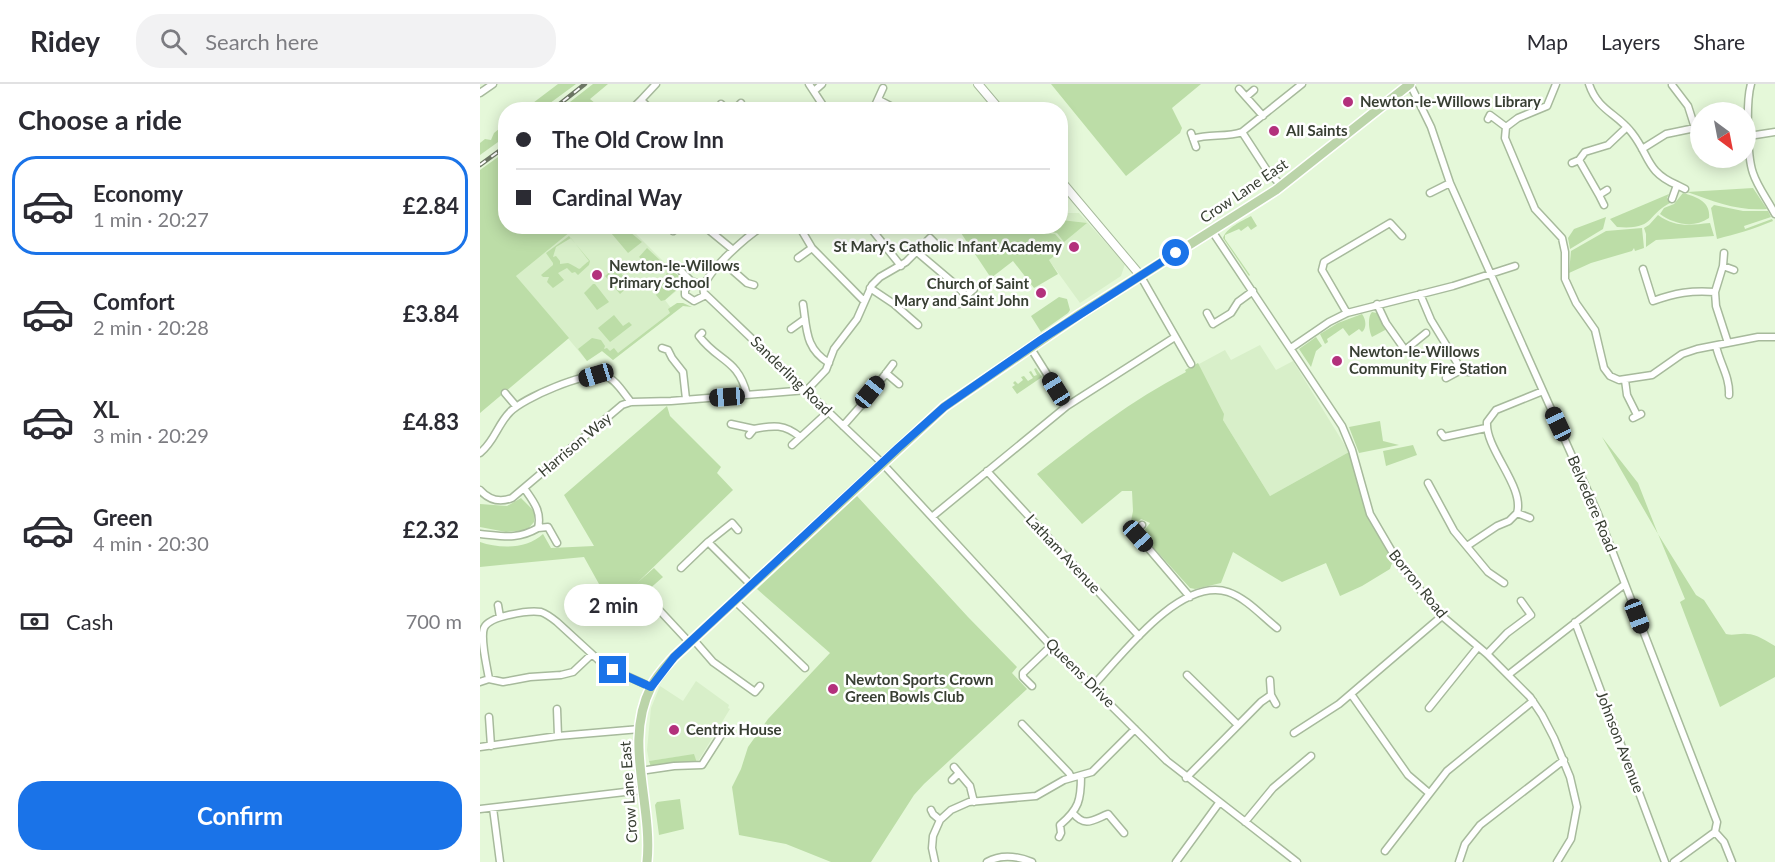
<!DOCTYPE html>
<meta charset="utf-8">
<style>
body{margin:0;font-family:Lato,sans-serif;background:#f2f2f3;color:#2b2b33;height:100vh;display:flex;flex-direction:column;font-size:22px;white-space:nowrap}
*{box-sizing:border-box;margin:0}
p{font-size:20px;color:#7c7c81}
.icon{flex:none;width:33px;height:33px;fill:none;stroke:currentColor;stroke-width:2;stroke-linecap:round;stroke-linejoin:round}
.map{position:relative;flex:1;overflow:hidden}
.drawer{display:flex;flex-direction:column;background:#fff;width:480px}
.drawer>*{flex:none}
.banner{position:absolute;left:18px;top:18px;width:570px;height:132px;border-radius:24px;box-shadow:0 3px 15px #0003;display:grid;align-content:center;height:132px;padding:0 18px;background:#fff}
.needle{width:39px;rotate:148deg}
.controls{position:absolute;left:1210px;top:18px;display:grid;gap:12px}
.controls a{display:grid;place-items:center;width:66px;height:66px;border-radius:50%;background:#fff;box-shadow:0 3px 15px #0003;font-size:30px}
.end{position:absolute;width:27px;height:27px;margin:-14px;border:8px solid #1a73e8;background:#fff;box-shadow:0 0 0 3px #fff}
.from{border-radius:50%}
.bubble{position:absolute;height:42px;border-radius:21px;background:#fff;box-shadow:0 3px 15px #0003;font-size:20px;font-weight:700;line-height:42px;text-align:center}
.car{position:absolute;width:18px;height:36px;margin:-18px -9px;border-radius:8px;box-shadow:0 0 4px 2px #0007;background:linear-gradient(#222 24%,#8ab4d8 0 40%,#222 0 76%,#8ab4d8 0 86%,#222 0)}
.banner b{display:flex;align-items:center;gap:21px;height:57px;font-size:22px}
.banner b+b{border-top:2px solid #e1e1e2}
.banner i{width:15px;height:15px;background:#2b2b33}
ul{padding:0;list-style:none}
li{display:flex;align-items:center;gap:18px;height:99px;margin:0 12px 9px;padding:0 6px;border:3px solid transparent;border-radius:24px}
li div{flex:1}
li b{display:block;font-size:22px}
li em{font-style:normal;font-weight:700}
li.active{border-color:#1a73e8}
li>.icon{width:54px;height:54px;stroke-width:1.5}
h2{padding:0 18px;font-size:27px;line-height:72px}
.pay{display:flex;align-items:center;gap:15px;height:66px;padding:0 18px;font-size:22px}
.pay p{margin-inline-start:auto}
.cta{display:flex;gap:12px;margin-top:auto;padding:12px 18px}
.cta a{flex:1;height:69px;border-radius:24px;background:#1a73e8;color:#fff;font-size:24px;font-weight:700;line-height:69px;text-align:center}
header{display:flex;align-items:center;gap:36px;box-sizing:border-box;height:84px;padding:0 30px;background:#fff;border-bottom:2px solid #e1e1e2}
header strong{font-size:28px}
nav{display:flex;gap:33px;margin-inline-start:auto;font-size:21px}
.search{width:420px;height:54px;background:#f2f2f3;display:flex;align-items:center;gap:15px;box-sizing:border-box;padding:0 21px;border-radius:24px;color:#7c7c81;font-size:22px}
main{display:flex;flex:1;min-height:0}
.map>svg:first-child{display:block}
.built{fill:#d8efc9}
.green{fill:#bcdda7;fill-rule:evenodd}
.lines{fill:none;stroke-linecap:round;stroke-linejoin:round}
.minor-casing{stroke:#a7ba9c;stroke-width:9}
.tertiary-casing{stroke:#a7ba9c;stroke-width:10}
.primary-casing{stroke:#fff;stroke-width:12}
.minor{stroke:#fff;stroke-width:6}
.tertiary{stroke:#fff;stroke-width:8}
.primary{stroke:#bbd4a9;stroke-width:9}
.rail-casing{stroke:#6d7765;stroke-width:4.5}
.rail{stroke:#fff;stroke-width:2;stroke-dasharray:7;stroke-linecap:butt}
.route{stroke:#1a73e8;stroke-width:8}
.poi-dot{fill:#b3317c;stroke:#fff;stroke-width:2}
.labels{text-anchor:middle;stroke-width:5;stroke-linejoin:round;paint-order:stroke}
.poi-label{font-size:15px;font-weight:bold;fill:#383f33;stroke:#fff;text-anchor:start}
.street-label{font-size:15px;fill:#383f33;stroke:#fff}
</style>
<header>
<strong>Ridey</strong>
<div class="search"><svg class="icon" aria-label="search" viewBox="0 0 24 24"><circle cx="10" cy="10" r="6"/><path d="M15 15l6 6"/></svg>Search here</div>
<nav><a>Map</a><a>Layers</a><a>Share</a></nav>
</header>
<main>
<section class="drawer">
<h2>Choose a ride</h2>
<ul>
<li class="active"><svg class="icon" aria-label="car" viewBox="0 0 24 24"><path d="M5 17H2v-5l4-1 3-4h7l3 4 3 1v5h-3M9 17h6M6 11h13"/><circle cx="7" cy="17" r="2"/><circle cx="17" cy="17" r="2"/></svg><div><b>Economy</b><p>1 min · 20:27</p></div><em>£2.84</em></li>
<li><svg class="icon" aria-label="car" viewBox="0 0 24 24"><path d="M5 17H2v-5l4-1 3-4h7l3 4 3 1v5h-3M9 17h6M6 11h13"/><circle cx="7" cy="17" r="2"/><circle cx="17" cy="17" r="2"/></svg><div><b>Comfort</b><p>2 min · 20:28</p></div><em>£3.84</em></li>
<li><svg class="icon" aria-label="car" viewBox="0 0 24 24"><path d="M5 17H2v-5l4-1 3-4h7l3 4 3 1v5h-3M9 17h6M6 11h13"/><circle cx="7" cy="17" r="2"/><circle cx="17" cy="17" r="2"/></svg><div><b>XL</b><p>3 min · 20:29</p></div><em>£4.83</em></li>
<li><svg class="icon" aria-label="car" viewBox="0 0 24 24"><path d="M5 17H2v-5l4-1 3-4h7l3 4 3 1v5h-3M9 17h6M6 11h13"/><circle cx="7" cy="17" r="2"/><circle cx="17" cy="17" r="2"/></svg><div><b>Green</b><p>4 min · 20:30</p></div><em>£2.32</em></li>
</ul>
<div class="pay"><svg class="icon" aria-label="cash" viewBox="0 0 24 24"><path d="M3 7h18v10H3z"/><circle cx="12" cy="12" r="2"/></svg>Cash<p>700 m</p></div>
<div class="cta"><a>Confirm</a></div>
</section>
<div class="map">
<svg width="1295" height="778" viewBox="0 0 1295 778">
<rect width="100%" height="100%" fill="#e5f8d9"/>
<path class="built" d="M0,129L26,142L86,143L91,147L97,143H149L202,196L199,205L185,216L194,228L133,276L122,267L107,277L36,192L38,190Z
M581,129H599L645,180L641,192L600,219L545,143L580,142Z
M780,261L796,286L813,277L869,368L790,412L743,336L718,279L719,280L745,266L751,276Z
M216,597L249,621L248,624L250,625L217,679L203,672L169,677L167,666L171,624L180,602L203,617Z"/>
<path class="green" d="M78,0H96L62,25H45Z
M113,0H128L110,15L122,25H81Z
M571,0H721L692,24L702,44L700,49L646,92Z
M25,40V53L0,71V59L5,55L11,56L14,49Z
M25,68L26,142L86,143L90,148L36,192L89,254L0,329V86Z
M1273,104L1287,125C1256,127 1236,118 1207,108Z
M1203,109C1217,113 1231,118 1229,134C1213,145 1194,140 1180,130L1184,124L1194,120Z
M1189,110L1187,114L1192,118C1165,131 1176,146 1137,143L1130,135Z
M1234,121L1263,127H1288L1291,133L1264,142L1265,145L1292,135L1293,137C1274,145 1256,150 1237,155L1231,124Z
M1178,131C1196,144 1210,141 1230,139L1234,152L1176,156L1166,163V150L1164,144L1169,141Z
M771,132L777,142L771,146L768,142L761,147L759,145L745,151V155L770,191L769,192L743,154C746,144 762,137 771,132Z
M1126,133L1123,145L1090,165L1088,154L1094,145Z
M581,136L607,139L584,158L577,149L566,147L579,145Z
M126,143H144L162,158L148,169Z
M477,143H545L550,149L575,150L583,159L575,166L578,169L569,176L578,190L554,204L533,177L511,194Z
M1162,144L1164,164L1155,167L1154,164L1152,167L1111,179L1089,189L1091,167L1126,147Z
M89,152L110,177L109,181L98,191L95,188L92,189L87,184L78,189L84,196L73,204L67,198L69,193H63L61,191L73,181V179L66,169ZM91,154L109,177C95,187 105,187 88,179L80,180V177L76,172L73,173L76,163Z
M167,164L182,178L174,186L159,173Z
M135,183L151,200L140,210L125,192Z
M189,183L200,193L202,201L185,216L181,217L176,211L182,201Z
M113,200H115L129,218L117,226L104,209Z
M579,213L587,215L590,226L588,229L561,248L551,232Z
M197,219H203L212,223L203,222L133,276L122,267L107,277L98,265L112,254L121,256L125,262L124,265L127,264L130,267L134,264L138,269L190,229L188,225Z
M892,228L897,229L907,245L892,253C889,247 887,233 892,228Z
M882,230C886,235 887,244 882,248L879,245L869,252L863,244L847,255L848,258L845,260L840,250L858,239Z
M134,231L143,242L149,238L152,241L130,258L118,244Z
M836,253L842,262L836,267L831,283L819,265Z
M718,279L744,330L743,336L790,412L869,368L887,429L913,476L910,485L882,502L860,512L846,479L802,498L753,468L741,499L715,505L710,504L663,452V448L670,439L661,435L659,437H651L653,427L652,407H642L602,440L557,390C604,353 652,316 706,288L705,286Z
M556,284L562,293L537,310L532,303L535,301L533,299L535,297L538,300L543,296L541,293L544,292L548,297L553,294L549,288L551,287L554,292L557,291L554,285Z
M187,322L190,332L241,383L237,389L253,406L157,499L174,484L183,493L159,514L150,505L133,519L119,500L104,473L0,483V458C20,465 47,465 63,450L71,464L114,462L84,411Z
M900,337L903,357L919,361L879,369L869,343Z
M1122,353L1158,399L1178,450L1216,511L1224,516L1246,550C1254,552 1259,549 1267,550C1277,550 1286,557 1295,562V593L1240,623L1200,518L1205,515L1178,450Z
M933,361L937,371L906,382L903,367Z
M377,412L488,533L537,583L532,589L547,605L444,700L434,711L391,778H351L306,760L259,751L252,703L261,685L268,663L288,635L350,569L277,505Z
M41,414L54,427V438L47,446L26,448L0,443V420L27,422Z
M214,670L217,679H190L171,683L169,677Z
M200,715L204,745L179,751L175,721L177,718Z"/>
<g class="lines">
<defs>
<path id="minor" d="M329,0L346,26
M930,0L951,43L970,99L1118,430L1237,738L1235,748
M1076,0L1067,22L1038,34L1026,43L1025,54L1055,125L1082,154L1085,168V195L1096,219L1115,246L1124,284L1130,292L1139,296L1172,291L1202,270L1217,265L1278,253H1295
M1109,0C1118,27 1137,29 1152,49C1170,72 1166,88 1197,101L1192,115
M1271,0C1266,17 1267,72 1273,89C1278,104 1288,116 1295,130
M1192,1L1208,22L1215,44L1220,43
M759,5L783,32
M334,7L342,0
M0,9L13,0
M766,13L774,6
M399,16L418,26
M241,20L247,26
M154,23L161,16
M171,26L161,16L176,0
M254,26L261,19
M393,26L403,4
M1008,35L1010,31L1026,43
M711,49L716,63
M1269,52L1295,48
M713,55C729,49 746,54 762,48
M1162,65L1186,50L1215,44
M1099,76L1119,111
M1092,79L1099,76L1105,68L1128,61L1147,43
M1197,101L1205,105
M802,102L788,88L762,48L822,0
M950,109L970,99
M1124,121L1119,111L1127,106
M224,142L252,165
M283,142C269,151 219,192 224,209L402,379L571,562L687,677L817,778
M319,142L332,164L384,217
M389,142L421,182
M380,145L382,142
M193,147L200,142
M732,147L862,342L872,366L890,430L921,483L962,532L1007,570L1050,613L1062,631L1074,654L1090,693L1097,723L1091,755L1077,778
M437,168L476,201L486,212L494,205
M318,174L332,164
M243,178L267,199L274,201
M1243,182L1244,169
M198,184L211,197
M1163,185L1173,217C1195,209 1212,206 1235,208
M660,191L711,280
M223,201L211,197L205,206V211L214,217L226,211
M390,204L414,220L438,241
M940,210L951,236L979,282V287
M323,220C327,246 325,264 349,279
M479,220L486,212
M897,220L906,239L925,266L946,249
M727,229L733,240L751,229L758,218L773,207
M867,229L842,186L844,178L910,139L922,152
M311,245L325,235
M222,249L219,252C238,278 258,274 267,311
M1248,259L1236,222L1235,208L1243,182L1254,186
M1236,262C1240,280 1250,293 1249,311
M550,263L587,322
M182,264L188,266L192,274L203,288L206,315
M811,264L849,238L867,229L973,202L1035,182
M406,289L419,300
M966,294L979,287L989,288
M1145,296L1147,311L1157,331
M25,309L36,322
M1153,334L1161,330
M251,340L274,345
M363,342L385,317L413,280
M961,349L964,353L1006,344
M269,351L274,345C293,341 305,340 320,353
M312,361L348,328
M0,369C15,357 17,341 30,328C43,314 106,287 125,292C136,295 144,310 151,318
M507,387L659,552
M948,399L974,447L1008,488L1024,499
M0,406C9,416 19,419 32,414L142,321L151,318L191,317L327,306L346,286L354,265L377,235L392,201L400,193L426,178L450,154L457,161
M453,432L587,322L695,253
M1050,434L1037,429C1045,403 1005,365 1007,338L1016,326L1063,307
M58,444L68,443L77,459
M650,446L658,452L710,513
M0,450C23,452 37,456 58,444C62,427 53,417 44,404
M658,452L656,446L662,441
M228,458L252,439L258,446
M987,462L1017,442L1029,437L1037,429
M201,484L228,458L271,501
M169,515L209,558
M254,516L325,584
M18,521L20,533
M1095,538L1185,778
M213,555L233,578L275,608L280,602
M1007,570L1027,549L1051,531L1041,517
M707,591L758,641
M1028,591L1145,500
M9,595C7,583 0,554 4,544C9,532 49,526 61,528C67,530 72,534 77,538L125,582L171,603
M790,596L791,611L796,620
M0,598L9,595L23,598L50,593L81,591L93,588L111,571
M552,602L543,593V589L571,562
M613,602C642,571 700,493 748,508C766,514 782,532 797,544
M871,610L928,691L949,709
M949,624L998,563
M77,625L78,652
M9,633L11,662
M542,640L589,689L591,693
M814,649L859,620L962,532
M0,663L78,652L160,645
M474,683L490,702L494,718
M160,687L194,682L222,681L245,645
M706,694L781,618L791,611
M472,696L479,689
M13,724L20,778
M0,725L162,706
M451,726L453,730L460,736
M593,729C605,744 613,736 628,730L644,749
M765,738L793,704L831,672
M1235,748L1244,758L1252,778
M579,753L581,749L580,741C599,725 601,716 601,692
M905,767L967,687L1053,617
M455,778L452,764L453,752L460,736L471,726L489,718L556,712L584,696L612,688L655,645
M507,778C521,770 537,772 552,778
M696,778L739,719
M979,778L985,760L1000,741L1084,676
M1194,778L1235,748"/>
<path id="tertiary" d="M498,0L520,26
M580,96L660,191"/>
<path id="primary" d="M167,778C173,720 143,658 171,603C177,591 186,582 194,573L464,323L600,230L796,106L930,0"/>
</defs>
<use href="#minor" class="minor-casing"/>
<use href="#tertiary" class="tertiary-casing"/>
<use href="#primary" class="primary-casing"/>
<use href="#minor" class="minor"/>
<use href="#tertiary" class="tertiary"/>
<use href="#primary" class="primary"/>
<defs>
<path id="rail" d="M72,26L105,0
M0,81L26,62"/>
</defs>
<use href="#rail" class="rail-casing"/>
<use href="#rail" class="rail"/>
</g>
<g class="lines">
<path class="route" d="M133,586L171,603L194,573L418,364L464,323L562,255L696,169"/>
</g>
<g class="poi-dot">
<circle cx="868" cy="18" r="6"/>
<circle cx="794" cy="47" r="6"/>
<circle cx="594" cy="163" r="6"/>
<circle cx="117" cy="191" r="6"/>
<circle cx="561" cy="209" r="6"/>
<circle cx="857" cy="277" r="6"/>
<circle cx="353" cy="605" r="6"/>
<circle cx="194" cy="646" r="6"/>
</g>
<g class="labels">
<g class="poi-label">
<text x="880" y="23">Newton-le-Willows Library</text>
<text x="806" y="52">All Saints</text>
<text x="582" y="168" text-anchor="end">St Mary's Catholic Infant Academy</text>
<text x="129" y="187">Newton-le-Willows<tspan x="129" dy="17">Primary School</tspan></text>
<text x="549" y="205" text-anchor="end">Church of Saint<tspan x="549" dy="17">Mary and Saint John</tspan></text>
<text x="869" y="273">Newton-le-Willows<tspan x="869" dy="17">Community Fire Station</tspan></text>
<text x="365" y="601">Newton Sports Crown<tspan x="365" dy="17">Green Bowls Club</tspan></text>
<text x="206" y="651">Centrix House</text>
</g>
<g class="street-label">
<text transform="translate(764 107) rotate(-34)" y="5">Crow Lane East</text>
<text transform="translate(311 292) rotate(44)" y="5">Sanderling Road</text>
<text transform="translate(95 361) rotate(-40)" y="5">Harrison Way</text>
<text transform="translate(1112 420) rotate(67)" y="5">Belvedere Road</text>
<text transform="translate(583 470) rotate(47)" y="5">Latham Avenue</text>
<text transform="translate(938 500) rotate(51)" y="5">Borron Road</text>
<text transform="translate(600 589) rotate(45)" y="5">Queens Drive</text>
<text transform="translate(1140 658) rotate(69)" y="5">Johnson Avenue</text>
<text transform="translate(149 708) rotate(-94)" y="5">Crow Lane East</text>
</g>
</g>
</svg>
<div class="controls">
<a><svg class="needle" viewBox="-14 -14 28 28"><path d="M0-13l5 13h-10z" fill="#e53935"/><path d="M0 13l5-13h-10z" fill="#7c7c81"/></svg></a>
</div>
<i class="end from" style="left:696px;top:169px"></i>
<i class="end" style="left:133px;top:586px"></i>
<div class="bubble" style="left:84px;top:500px;width:99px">2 min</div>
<i class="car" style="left:116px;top:291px;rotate:253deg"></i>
<i class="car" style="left:576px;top:305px;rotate:328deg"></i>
<i class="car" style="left:390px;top:308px;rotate:39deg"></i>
<i class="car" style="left:247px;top:313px;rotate:266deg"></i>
<i class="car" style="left:1078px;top:340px;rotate:335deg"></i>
<i class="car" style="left:658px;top:452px;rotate:138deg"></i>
<i class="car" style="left:1157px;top:532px;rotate:159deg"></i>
<div class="banner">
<b><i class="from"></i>The Old Crow Inn</b>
<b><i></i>Cardinal Way</b>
</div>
</div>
</main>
